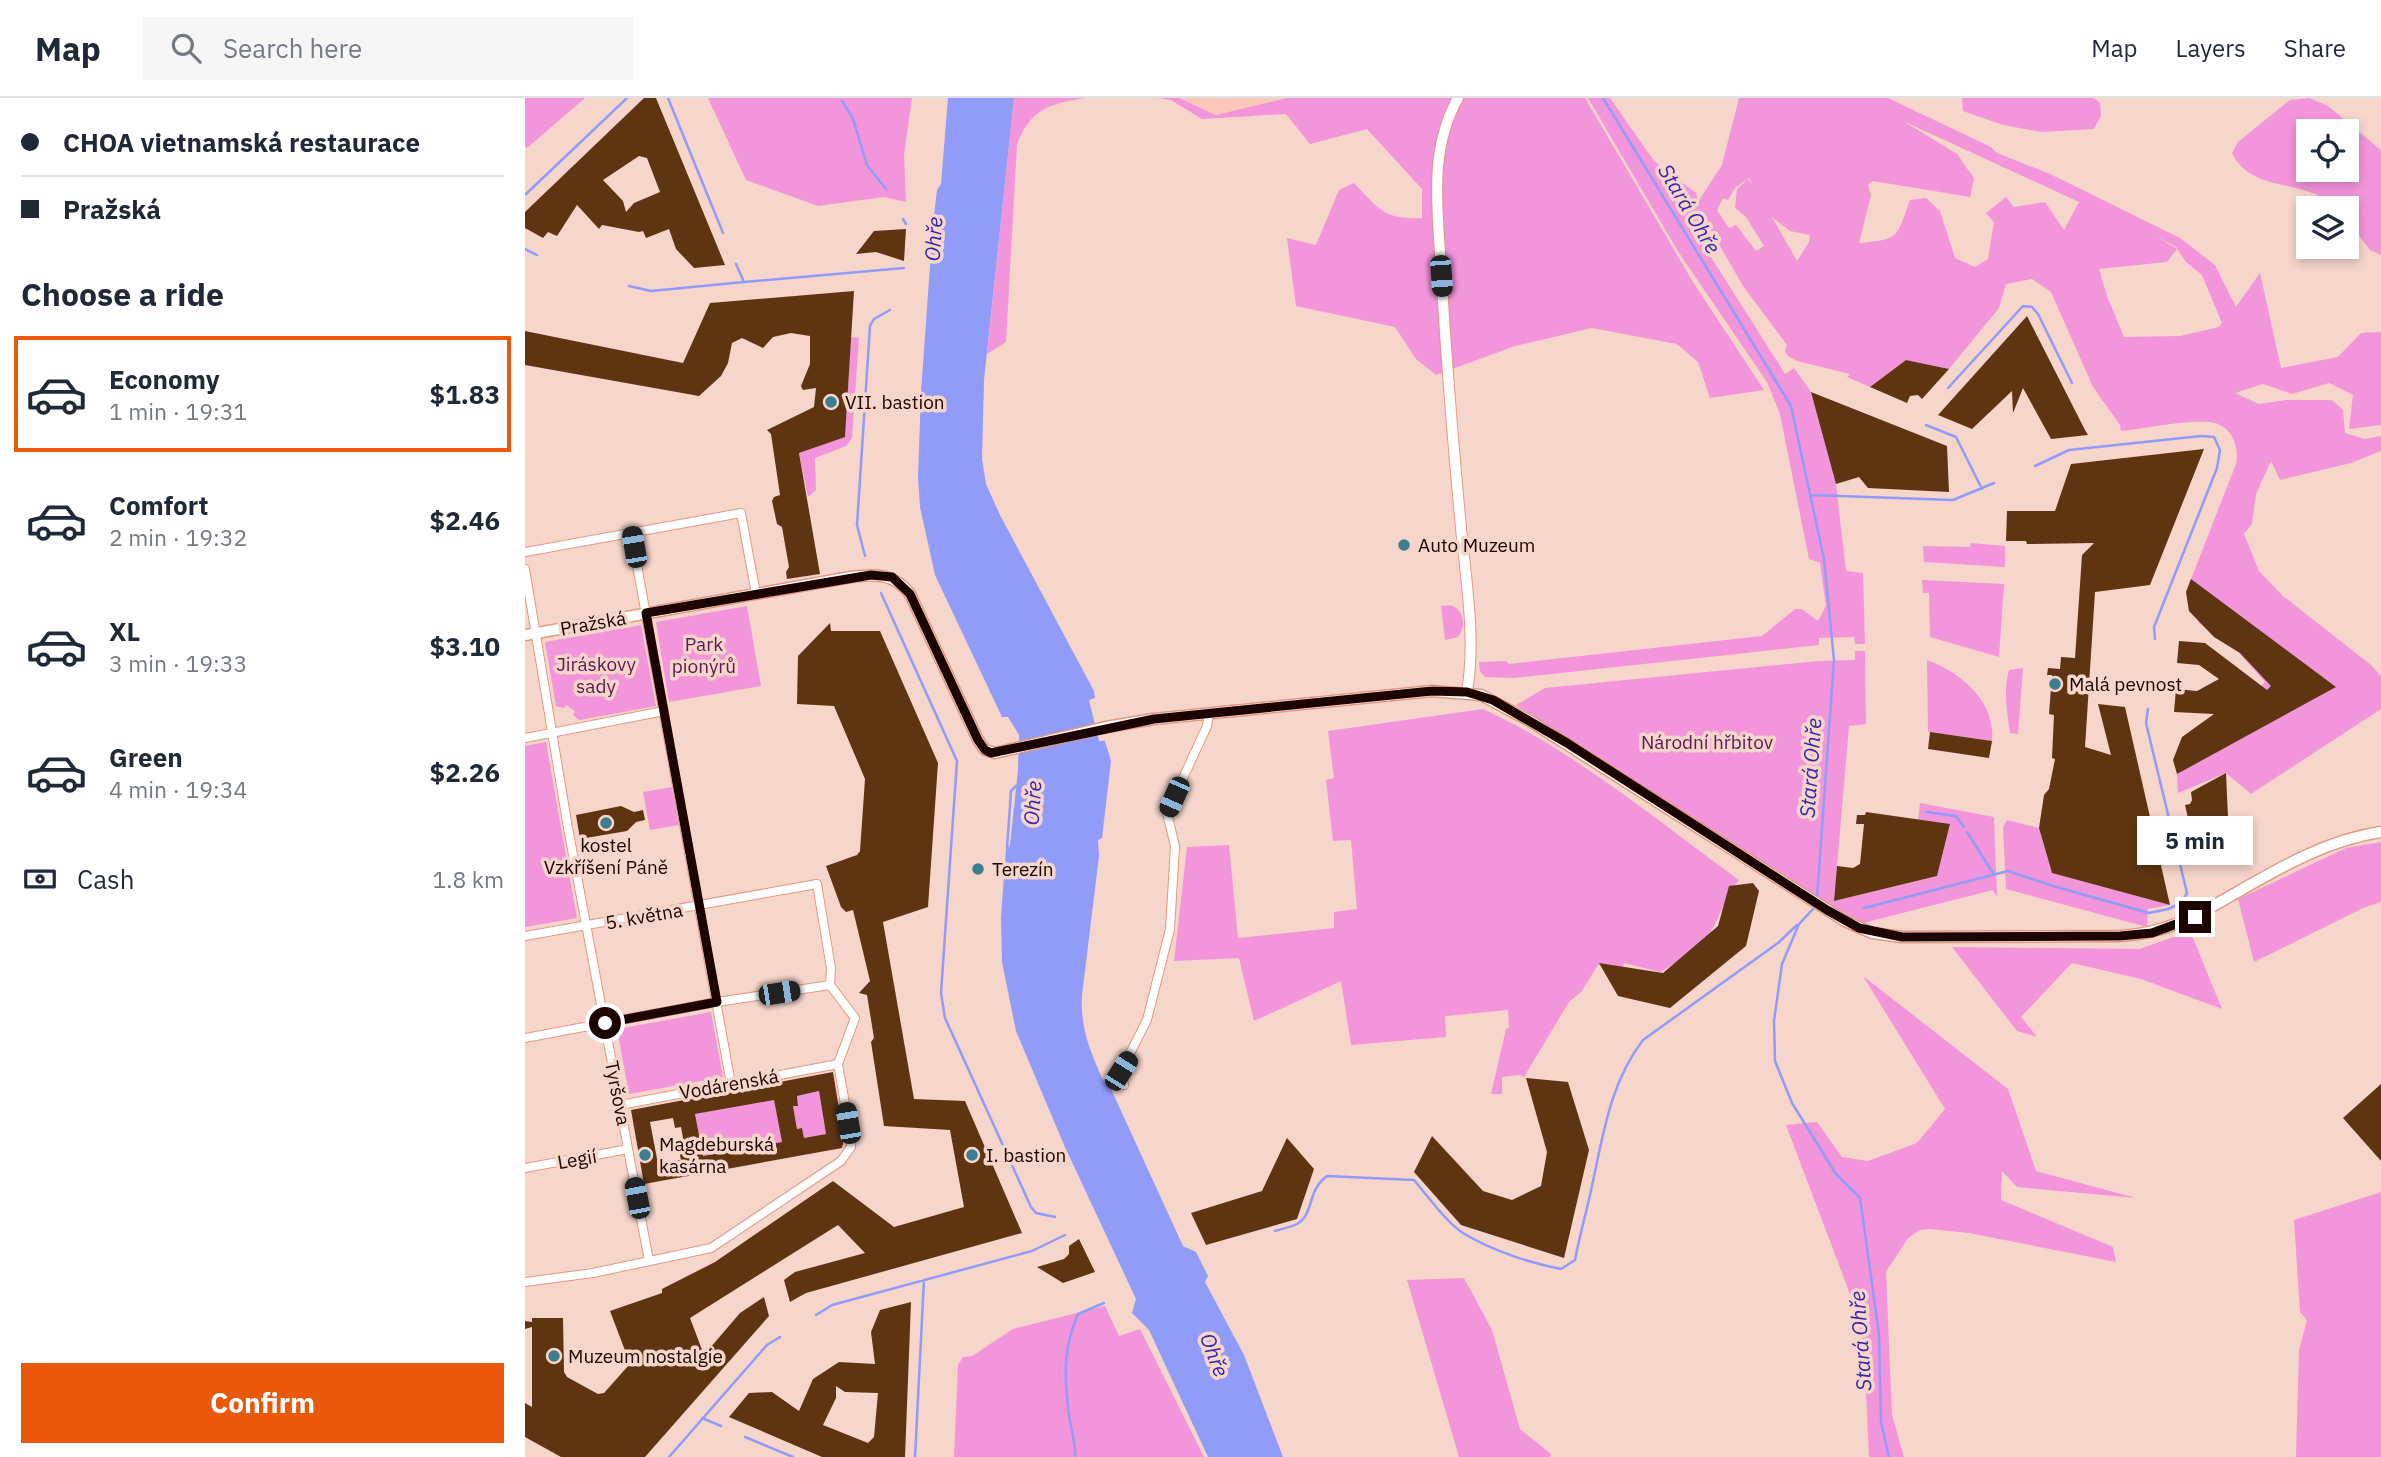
<!DOCTYPE html>
<meta charset="utf-8">
<style>
body{margin:0;font-family:"IBM Plex Sans",sans-serif;background:#f6f6f7;color:#1f2937;height:100vh;display:flex;flex-direction:column;font-size:26px;white-space:nowrap}
*{box-sizing:border-box;margin:0}
p{font-size:23px;color:#747a83}
.icon{flex:none;width:38px;height:38px;fill:none;stroke:currentColor;stroke-width:2;stroke-linecap:round;stroke-linejoin:round}
.map{position:relative;flex:1;overflow:hidden}
.side{display:flex;flex-direction:column;background:#fff;width:525px}
.side>*{flex:none}
.guide{display:grid;align-content:center;height:154px;padding:0 21px;background:#fff}
.tools{position:absolute;left:1771px;top:21px;display:grid;gap:14px}
.tools a{display:grid;place-items:center;width:63px;height:63px;border-radius:0px;background:#fff;box-shadow:0 4px 10px #0003;font-size:35px}
.end{position:absolute;width:32px;height:32px;margin:-16px;border:9px solid #1c0401;background:#fff;box-shadow:0 0 0 4px #fff}
.from{border-radius:50%}
.bubble{position:absolute;height:49px;border-radius:0px;background:#fff;box-shadow:0 4px 10px #0003;font-size:23px;font-weight:800;line-height:49px;text-align:center}
.car{position:absolute;width:21px;height:42px;margin:-21px -10px;border-radius:9px;box-shadow:0 0 5px 2px #0007;background:linear-gradient(#222 24%,#8ab4d8 0 40%,#222 0 76%,#8ab4d8 0 86%,#222 0)}
.guide b{display:flex;align-items:center;gap:24px;height:66px;font-size:26px}
.guide b+b{border-top:2px solid #e0e1e3}
.guide i{width:18px;height:18px;background:#1f2937}
ul{padding:0;list-style:none}
li{display:flex;align-items:center;gap:21px;height:116px;margin:0 14px 10px;padding:0 7px;border:4px solid transparent;border-radius:0px}
li div{flex:1}
li b{display:block;font-size:26px}
li em{font-style:normal;font-weight:800}
li.selected{border-color:#ea580c}
li>.icon{width:63px;height:63px;stroke-width:1.5}
h2{padding:0 21px;font-size:32px;line-height:84px}
.pay{display:flex;align-items:center;gap:18px;height:77px;padding:0 21px;font-size:26px}
.pay p{margin-inline-start:auto}
.action{display:flex;gap:14px;margin-top:auto;padding:14px 21px}
.action a{flex:1;height:80px;border-radius:0px;background:#ea580c;color:#fff;font-size:28px;font-weight:800;line-height:80px;text-align:center}
header{display:flex;align-items:center;gap:42px;box-sizing:border-box;height:98px;padding:0 35px;background:#fff;border-bottom:2px solid #e0e1e3}
header strong{font-size:33px}
nav{display:flex;gap:38px;margin-inline-start:auto;font-size:24px}
.search{width:490px;height:63px;background:#f6f6f7;display:flex;align-items:center;gap:18px;box-sizing:border-box;padding:0 24px;border-radius:0px;color:#747a83;font-size:26px}
main{display:flex;flex:1;min-height:0}
.map>svg:first-child{display:block}
.built{fill:#fcc8b8}
.green{fill:#f395da;fill-rule:evenodd}
.water{fill:#909cf7}
.lines{fill:none;stroke-linecap:round;stroke-linejoin:round}
.stream{stroke:#909cf7;stroke-width:2.5}
.building{fill:#5f3511;fill-rule:evenodd}
.minor-casing{stroke:#e49882;stroke-width:10}
.tertiary-casing{stroke:#e49882;stroke-width:12}
.secondary-casing{stroke:#e49882;stroke-width:13}
.minor{stroke:#fff;stroke-width:8}
.tertiary{stroke:#fff;stroke-width:10}
.secondary{stroke:#fff;stroke-width:10}
.route{stroke:#1c0401;stroke-width:9}
.poi-dot{fill:#3c7e8f;stroke:#f6d5cb;stroke-width:2.5}
.labels{text-anchor:middle;stroke-width:7;stroke-linejoin:round;paint-order:stroke}
.poi-label{font-size:19px;fill:#1c0401;stroke:#f6d5cb;text-anchor:start}
.street-label{font-size:19px;fill:#1c0401;stroke:#f6d5cb}
.park-label{font-size:19px;fill:#5c194e;stroke:#f6d5cb}
.water-label{font-size:21px;font-style:italic;fill:#3527ab;stroke:#f6d5cb}
</style>
<header>
<strong>Map</strong>
<div class="search"><svg class="icon" aria-label="search" viewBox="0 0 24 24"><circle cx="10" cy="10" r="6"/><path d="M15 15l6 6"/></svg>Search here</div>
<nav><a>Map</a><a>Layers</a><a>Share</a></nav>
</header>
<main>
<section class="side">
<div class="guide">
<b><i class="from"></i>CHOA vietnamská restaurace</b>
<b><i></i>Pražská</b>
</div>
<h2>Choose a ride</h2>
<ul>
<li class="selected"><svg class="icon" aria-label="car" viewBox="0 0 24 24"><path d="M5 17H2v-5l4-1 3-4h7l3 4 3 1v5h-3M9 17h6M6 11h13"/><circle cx="7" cy="17" r="2"/><circle cx="17" cy="17" r="2"/></svg><div><b>Economy</b><p>1 min · 19:31</p></div><em>$1.83</em></li>
<li><svg class="icon" aria-label="car" viewBox="0 0 24 24"><path d="M5 17H2v-5l4-1 3-4h7l3 4 3 1v5h-3M9 17h6M6 11h13"/><circle cx="7" cy="17" r="2"/><circle cx="17" cy="17" r="2"/></svg><div><b>Comfort</b><p>2 min · 19:32</p></div><em>$2.46</em></li>
<li><svg class="icon" aria-label="car" viewBox="0 0 24 24"><path d="M5 17H2v-5l4-1 3-4h7l3 4 3 1v5h-3M9 17h6M6 11h13"/><circle cx="7" cy="17" r="2"/><circle cx="17" cy="17" r="2"/></svg><div><b>XL</b><p>3 min · 19:33</p></div><em>$3.10</em></li>
<li><svg class="icon" aria-label="car" viewBox="0 0 24 24"><path d="M5 17H2v-5l4-1 3-4h7l3 4 3 1v5h-3M9 17h6M6 11h13"/><circle cx="7" cy="17" r="2"/><circle cx="17" cy="17" r="2"/></svg><div><b>Green</b><p>4 min · 19:34</p></div><em>$2.26</em></li>
</ul>
<div class="pay"><svg class="icon" aria-label="cash" viewBox="0 0 24 24"><path d="M3 7h18v10H3z"/><circle cx="12" cy="12" r="2"/></svg>Cash<p>1.8 km</p></div>
<div class="action"><a>Confirm</a></div>
</section>
<div class="map">
<svg width="1856" height="1359" viewBox="0 0 1856 1359">
<rect width="100%" height="100%" fill="#f6d5cb"/>
<path class="built" d="M654,0H762L690,17Z"/>
<path class="green" d="M0,0H60L2,50L0,48Z
M183,0H387L379,57L381,104L359,99L293,108L221,82Z
M489,0H560C523,6 506,11 492,46L481,244L462,256Z
M632,0H654L691,17L762,0H1060L1168,184L1239,292L1185,300L1173,264L1152,246L1067,230L990,248L911,277L891,261L870,229L771,208L762,140L791,147L814,92L829,85C854,111 859,122 897,120V91L842,31L785,46L761,16L677,21L646,2Z
M1063,0H1085L1129,63L1171,95L1173,104L1197,67L1214,0H1363L1466,49L1472,55L1525,76L1655,140L1690,167L1711,209L1735,175L1756,270L1813,259L1836,235L1856,234V327L1824,331L1828,297L1804,285L1767,296L1738,286L1710,295L1734,306L1761,302H1807L1818,312L1820,335L1840,341L1856,338V353L1826,365L1755,382L1746,363L1731,396L1727,426L1719,436L1734,473L1758,498L1846,567L1856,578V611L1726,696L1701,675L1653,695L1652,676L1740,584L1714,555L1674,525L1672,520L1664,513L1661,494L1711,366C1715,349 1706,326 1685,324C1658,322 1623,330 1596,333L1595,327L1568,289L1526,194L1507,181L1481,186L1474,210L1424,271L1381,262L1345,289L1322,279L1325,276L1272,263L1263,258L1260,253L1262,247L1218,188L1176,115L1172,137L1260,276L1269,270L1286,294L1298,335L1311,386L1321,473L1338,475L1340,546H1330L1329,539L1294,540V547L989,580L960,579L955,573L954,564L981,563L984,566L1237,538L1270,511H1277L1293,523L1301,508L1295,465L1284,461L1255,316L1242,284L1154,155ZM1378,23L1554,104L1539,132L1520,104L1489,109L1481,99L1461,115L1469,124L1463,161L1450,169L1430,160L1415,113L1401,100L1385,102C1371,140 1376,141 1334,145L1346,97L1343,87L1348,83L1445,99L1449,80L1432,56ZM1224,80L1228,87L1223,81L1212,91L1210,110L1221,119L1239,148L1231,153L1211,127L1204,130L1192,112L1198,100L1203,102L1210,90ZM1247,119L1265,133L1285,137L1284,144L1272,163ZM1631,138L1651,149L1661,164L1677,177L1697,225L1694,229L1655,238L1599,239L1582,198L1574,171L1642,164L1652,151Z
M1437,0H1569L1575,5L1576,18L1569,31L1516,34L1478,27L1438,13Z
M1784,0L1803,8L1856,52V157L1845,152L1822,122V110H1808C1803,106 1797,99 1790,96C1761,84 1723,88 1707,55L1713,44L1765,2ZM1822,33V72H1783V33Z
M326,239L334,240L327,340L321,348L290,360L291,392L283,399L274,355L320,338Z
M1446,445L1480,448V469L1399,464L1398,448L1445,449Z
M1397,482L1479,486L1474,559L1405,539L1404,495H1398Z
M925,507C939,511 942,528 933,539L920,542L916,508Z
M222,508L236,588L144,604L131,524Z
M116,527L131,608L54,622L48,617L50,613L41,607L39,610L31,608L20,544Z
M1330,553H1340L1341,626L1324,628L1309,803L1412,778L1425,727L1393,722L1395,705L1469,719L1472,799L1468,792L1338,825L1304,806L991,607L1020,590L1294,563L1330,562Z
M1402,562C1435,574 1471,603 1467,643L1403,634Z
M1498,570L1493,636L1485,635C1482,613 1478,594 1484,572Z
M958,611C1048,652 1134,724 1214,782C1202,796 1198,810 1190,826C1179,847 1155,863 1135,874L1099,865L1098,870L1073,867L1056,894L1044,904L999,979L995,977L977,979V996H966L981,931L984,930L983,912L920,918L921,939L826,947L816,883L729,923L714,860L649,863L662,749L704,747L713,840L809,830V814L832,811L826,742L808,743L801,682L809,680L803,633Z
M21,644L52,820L0,829V648Z
M147,689L154,727L125,732L118,694Z
M1482,722L1514,730L1527,775L1645,807L1623,811L1622,829L1481,791L1478,729Z
M1856,744V804L1838,810L1729,864L1713,801L1821,750Z
M1658,836L1668,840L1697,911L1616,881L1547,865L1496,919L1512,939L1492,933L1427,849L1614,851Z
M1338,878L1483,991L1511,1073L1611,1100L1492,1089L1477,1073L1476,1102L1588,1149L1591,1164L1444,1135L1405,1131L1395,1132L1383,1140L1361,1174L1367,1317L1379,1359H1344L1339,1250L1328,1204L1261,1027L1292,1024L1317,1059L1343,1063L1392,1045L1420,1011Z
M186,914L198,979L104,996L92,931Z
M294,993L301,1036L279,1040L277,1030L272,1031L268,1008L273,1007L272,998Z
M249,1002L257,1044L178,1058L170,1016Z
M1856,1094V1359H1771L1774,1252L1782,1222L1775,1214L1769,1122Z
M939,1180L967,1232L995,1331L1026,1356L1025,1359H934L882,1182Z
M580,1208L594,1238L615,1231L679,1359H429L433,1267L438,1259L447,1258L488,1231Z"/>
<path class="water" d="M423,0H489L459,282L457,361L461,386L475,417L569,593L570,600L564,602L574,643H580L586,663L577,740L573,742L574,758L557,897C555,929 565,953 578,982L586,985V991L658,1148L671,1154L683,1178L680,1184L719,1257L758,1359H683L624,1232L607,1215L611,1201L539,1047L491,933L477,864L476,819L481,751L485,747L493,672L494,637L483,619H477L410,477L395,409L393,379L396,294L408,126L412,92L416,86Z"/>
<g class="lines">
<path class="stream" d="M143,0L198,135
M1078,0L1266,308L1299,461L1309,562L1292,800
M317,3L328,21L342,67L361,91
M1,96L102,0
M378,121L381,126
M0,151L12,157
M211,166L219,184L379,170
M104,188L126,193L219,184
M1423,290L1498,208L1507,209L1513,216L1547,285
M1401,327L1431,339L1457,391
M1510,368L1544,352L1676,338L1689,339L1695,352L1692,370L1629,529L1630,541
M1286,397L1428,402L1469,385
M340,458L332,427L345,228L349,221L365,212
M356,495L432,663L416,895L420,920L506,1109L511,1115L530,1119
M1401,714L1431,718L1439,729
M1442,734L1468,775
M482,750L486,693L491,688
M1289,810L1274,826L1257,866L1249,923L1250,963L1267,1005L1311,1076L1335,1100L1354,1236L1356,1324L1364,1359
M1339,810L1483,773L1528,788L1624,815L1643,811L1656,805L1662,795L1621,625L1623,611
M750,1133C757,1131 766,1129 772,1126C789,1117 782,1092 802,1078L889,1082C902,1097 922,1125 938,1135C966,1152 1004,1165 1036,1171L1050,1162C1055,1135 1063,1109 1068,1083C1079,1032 1086,984 1118,942L1253,845L1272,827
M291,1217L307,1207L507,1153L540,1137
M177,1320L196,1328
M220,1339L268,1359
M144,1359L242,1247L255,1239
M390,1359L399,1182
M550,1359C551,1343 544,1326 543,1309C539,1274 539,1249 553,1216L579,1205"/>
</g>
<path class="building" d="M119,0H131L200,167L169,170L151,151L144,131L121,140L118,133L114,134L77,127L74,131L52,107L32,138L23,134L18,140L0,130V114ZM114,58L122,60L135,94L109,105L101,114L98,103L78,82Z
M381,131L379,163L351,154L331,156L349,133Z
M329,193L320,339L274,355L295,476L262,481L261,474L264,469L257,429L252,426L247,403L249,399L255,397L246,336L242,332L289,309L291,290L278,292L276,288L285,266V238L266,235L248,239L238,250L217,240L207,245L203,265L196,278L174,298L0,267V233L158,265L185,205Z
M1502,218L1560,332L1563,337L1526,341L1498,290L1488,315L1487,293L1447,331L1413,317Z
M1381,262L1424,271L1397,301L1393,297L1385,298L1382,305L1345,289Z
M1286,294L1422,348L1424,394L1343,390L1334,379L1311,386Z
M1679,351L1625,487L1570,494L1560,649L1586,657L1573,606L1600,609L1645,807L1527,775L1514,730L1519,697L1524,691L1530,661L1527,660L1529,617L1524,616L1527,577H1522L1523,570L1535,571L1536,559L1550,560L1557,457L1569,445L1502,446L1501,443H1481L1482,413H1530L1546,366Z
M1666,481L1811,589L1652,676L1648,662L1657,639L1689,616L1649,614L1651,591L1672,593L1694,581L1674,567L1652,565L1654,543L1680,545L1742,592L1746,588L1715,555L1689,539L1664,513L1661,494Z
M305,525L306,533H355L413,665L403,809L358,824L389,1001L440,1003L497,1135L281,1195L265,1204L259,1182L270,1174L340,1155L313,1127L165,1220L179,1257L215,1215L239,1199L244,1218L120,1359H36L0,1339V1305L7,1309V1229L0,1231V1223L7,1224V1220H38L39,1274L42,1279L73,1296L79,1295L103,1268L104,1263L85,1213L137,1195V1191L190,1164L308,1083L369,1129L439,1109L425,1032L359,1028L346,944L349,940L342,897L334,895L345,883L328,812L321,814L316,809L301,768L332,757L335,753L340,681L309,608L272,606L273,558Z
M1405,634L1467,643L1464,660L1403,651Z
M1701,675L1703,719L1669,747L1660,707L1665,706L1667,702L1666,694Z
M96,708L109,714L118,712L120,722L111,724L102,733L55,741L51,717Z
M1341,714L1425,726L1412,778L1309,803L1312,768L1328,770L1335,766L1339,726H1331L1332,717H1340Z
M1228,785L1234,793L1221,848L1145,910L1093,898L1074,865L1138,875L1193,828L1204,788Z
M308,974L319,1041L317,1050L119,1086L106,1012ZM294,993L301,1036L279,1040L277,1030L272,1031L268,1008H273L272,998ZM249,1002L257,1044L178,1058L170,1016ZM148,1020L150,1030L156,1029L160,1051L154,1052L156,1062L133,1066L125,1024Z
M1001,980L1043,984L1064,1052L1039,1160L936,1127L889,1074L907,1038L958,1093L987,1102L1016,1088L1022,1054Z
M1856,986V1063L1818,1020Z
M762,1040L789,1071L772,1121L681,1147L666,1115L737,1093Z
M554,1141L570,1174L538,1185L512,1169L539,1161L544,1156V1148Z
M386,1204L380,1359H297L204,1319L224,1295L247,1294L274,1313L288,1281L314,1264L350,1266L346,1234L355,1212ZM311,1288L320,1294L353,1295L349,1339L343,1345L298,1327L311,1300Z"/>
<g class="lines">
<defs>
<path id="minor" d="M106,434L206,986
M0,454L216,415L231,496
M0,471L43,730L124,1163
M0,640L139,613
M0,838L292,786L306,870L305,887L330,920L313,966L326,1040V1049L316,1063L186,1150L68,1175L0,1184
M0,940L192,904L305,887
M599,987L596,973L622,922L645,831L650,748L642,715L682,628L684,615
M95,1007L313,966
M0,1070L103,1051"/>
<path id="tertiary" d="M933,0C903,53 913,113 916,171C921,258 928,344 936,430C941,483 951,541 942,594"/>
<path id="secondary" d="M0,537L326,479C351,476 369,475 385,496L453,642L460,652L470,655L581,629L629,621L907,593L956,597L1005,623L1320,823L1347,835L1377,839L1595,838C1642,835 1669,819 1709,796C1756,769 1802,742 1856,734"/>
</defs>
<use href="#minor" class="minor-casing"/>
<use href="#tertiary" class="tertiary-casing"/>
<use href="#secondary" class="secondary-casing"/>
<use href="#minor" class="minor"/>
<use href="#tertiary" class="tertiary"/>
<use href="#secondary" class="secondary"/>
</g>
<g class="lines">
<path class="route" d="M80,925L192,904L121,515L346,477L367,479L385,496L453,642L460,652L466,655L629,621L907,593L942,594L968,602L1042,645L1302,812L1334,830L1377,839L1595,838L1627,835L1670,819"/>
</g>
<g class="poi-dot">
<circle cx="306" cy="304" r="7"/>
<circle cx="879" cy="447" r="7"/>
<circle cx="1530" cy="586" r="7"/>
<circle cx="81" cy="725" r="7"/>
<circle cx="453" cy="771" r="7"/>
<circle cx="120" cy="1057" r="7"/>
<circle cx="447" cy="1057" r="7"/>
<circle cx="29" cy="1258" r="7"/>
</g>
<g class="labels">
<g class="poi-label">
<text x="320" y="311">VII. bastion</text>
<text x="893" y="454">Auto Muzeum</text>
<text x="1544" y="593">Malá pevnost</text>
<text x="81" y="754" text-anchor="middle">kostel<tspan x="81" dy="22">Vzkříšení Páně</tspan></text>
<text x="467" y="778">Terezín</text>
<text x="134" y="1053">Magdeburská<tspan x="134" dy="22">kasárna</tspan></text>
<text x="461" y="1064">I. bastion</text>
<text x="43" y="1265">Muzeum nostalgie</text>
</g>
<g class="street-label">
<text transform="translate(68 525) rotate(-10)" y="7">Pražská</text>
<text transform="translate(119 818) rotate(-10)" y="7">5. května</text>
<text transform="translate(204 986) rotate(-10)" y="7">Vodárenská</text>
<text transform="translate(93 995) rotate(79)" y="7">Tyršova</text>
<text transform="translate(52 1061) rotate(-10)" y="7">Legií</text>
</g>
<g class="park-label">
<text x="179" y="553">Park<tspan x="179" dy="22">pionýrů</tspan></text>
<text x="71" y="573">Jiráskovy<tspan x="71" dy="22">sady</tspan></text>
<text x="1182" y="651">Národní hřbitov</text>
</g>
<g class="water-label">
<text transform="translate(1164 111) rotate(59)" y="7">Stará Ohře</text>
<text transform="translate(409 141) rotate(-86)" y="7">Ohře</text>
<text transform="translate(1286 670) rotate(-86)" y="7">Stará Ohře</text>
<text transform="translate(508 705) rotate(-86)" y="7">Ohře</text>
<text transform="translate(1336 1243) rotate(-94)" y="7">Stará Ohře</text>
<text transform="translate(689 1257) rotate(69)" y="7">Ohře</text>
</g>
</g>
</svg>
<div class="tools">
<a><svg class="icon" aria-label="locate" viewBox="0 0 24 24"><circle cx="12" cy="12" r="6"/><path d="M12 2v4M12 18v4M2 12h4M18 12h4"/></svg></a>
<a><svg class="icon" aria-label="layers" viewBox="0 0 24 24"><path d="M12 4l9 5-9 5-9-5zM3 14l9 5 9-5"/></svg></a>
</div>
<i class="end from" style="left:80px;top:925px"></i>
<i class="end" style="left:1670px;top:819px"></i>
<div class="bubble" style="left:1612px;top:718px;width:116px">5 min</div>
<i class="car" style="left:916px;top:178px;rotate:176deg"></i>
<i class="car" style="left:109px;top:449px;rotate:350deg"></i>
<i class="car" style="left:649px;top:699px;rotate:204deg"></i>
<i class="car" style="left:254px;top:895px;rotate:81deg"></i>
<i class="car" style="left:596px;top:973px;rotate:32deg"></i>
<i class="car" style="left:323px;top:1025px;rotate:350deg"></i>
<i class="car" style="left:112px;top:1100px;rotate:349deg"></i>
</div>
</main>
